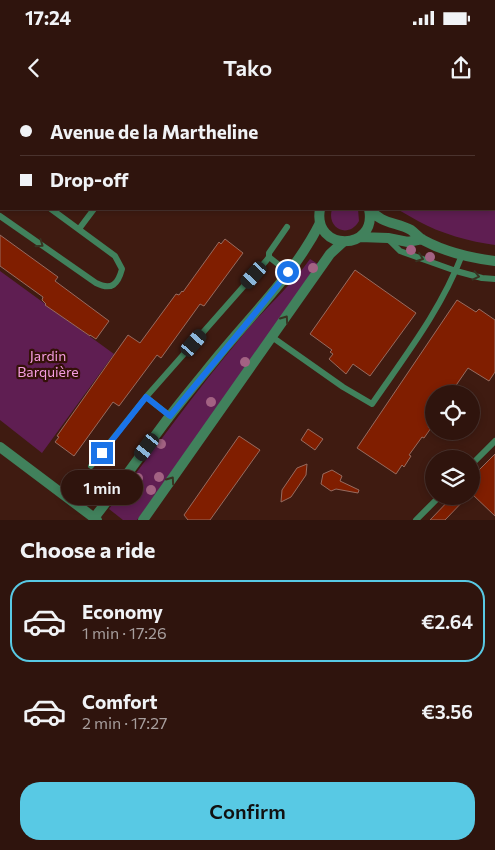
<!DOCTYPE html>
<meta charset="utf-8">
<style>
body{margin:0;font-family:Commissioner,sans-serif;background:#371d16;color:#f1f3f6;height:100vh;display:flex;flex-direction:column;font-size:19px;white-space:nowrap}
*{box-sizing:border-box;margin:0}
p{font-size:16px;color:#a79e9d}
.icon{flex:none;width:28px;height:28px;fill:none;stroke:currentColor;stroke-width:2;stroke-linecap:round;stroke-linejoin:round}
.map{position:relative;height:420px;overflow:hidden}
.side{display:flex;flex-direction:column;background:#2f140d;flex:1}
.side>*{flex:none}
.top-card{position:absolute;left:0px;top:0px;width:495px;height:110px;box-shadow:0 2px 8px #0003,0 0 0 1px #4a332e;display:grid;align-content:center;height:110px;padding:0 20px;background:#2f140d}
.fabs{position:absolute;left:425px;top:285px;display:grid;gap:10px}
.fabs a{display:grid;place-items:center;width:55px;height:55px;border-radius:50%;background:#2f140d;box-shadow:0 2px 8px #0003,0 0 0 1px #4a332e;font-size:25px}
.end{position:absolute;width:22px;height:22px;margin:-11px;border:6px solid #1a73e8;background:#fff;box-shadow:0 0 0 2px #fff}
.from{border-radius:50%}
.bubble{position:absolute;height:35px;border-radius:18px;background:#2f140d;box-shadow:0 2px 8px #0003,0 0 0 1px #4a332e;font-size:16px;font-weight:600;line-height:35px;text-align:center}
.car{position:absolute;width:15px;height:30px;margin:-15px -8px;border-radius:6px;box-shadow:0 0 4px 1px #0007;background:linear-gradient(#222 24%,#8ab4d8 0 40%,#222 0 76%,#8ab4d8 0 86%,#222 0)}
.top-card b{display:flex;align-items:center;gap:18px;height:48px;font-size:19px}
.top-card b+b{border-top:1px solid #4a332e}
.top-card i{width:12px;height:12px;background:#f1f3f6}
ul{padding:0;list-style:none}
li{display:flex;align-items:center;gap:15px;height:82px;margin:0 10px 8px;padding:0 10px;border:2px solid transparent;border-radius:20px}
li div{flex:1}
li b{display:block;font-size:19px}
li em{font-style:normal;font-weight:600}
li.current{border-color:#58c9e4}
li>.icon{width:45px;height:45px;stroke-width:1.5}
h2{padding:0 20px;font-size:22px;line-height:60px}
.cta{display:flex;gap:10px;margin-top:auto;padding:10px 20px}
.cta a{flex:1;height:58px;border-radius:20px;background:#58c9e4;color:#111;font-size:20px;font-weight:600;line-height:58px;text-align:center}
.status{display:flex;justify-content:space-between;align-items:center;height:35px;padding:0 25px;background:#2f140d;direction:ltr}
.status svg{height:14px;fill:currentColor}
header{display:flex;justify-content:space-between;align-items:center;height:65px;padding:0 20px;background:#2f140d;font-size:22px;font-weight:600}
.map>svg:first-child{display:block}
.green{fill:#5f1e52}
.building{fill:#801e00;stroke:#976b5f}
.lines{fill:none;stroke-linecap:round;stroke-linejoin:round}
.service{stroke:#41815c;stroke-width:6}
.minor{stroke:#41815c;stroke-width:10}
.tertiary{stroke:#41815c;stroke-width:10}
.tree{fill:#a36283}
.oneway{stroke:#383321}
.route{stroke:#1a73e8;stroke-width:6}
.labels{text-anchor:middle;stroke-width:4.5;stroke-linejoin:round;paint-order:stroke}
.park-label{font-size:14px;fill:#f59de0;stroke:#341108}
</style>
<div class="status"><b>17:24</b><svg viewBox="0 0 49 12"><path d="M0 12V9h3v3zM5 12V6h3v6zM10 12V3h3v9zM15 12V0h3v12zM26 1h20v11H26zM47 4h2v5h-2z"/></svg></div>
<header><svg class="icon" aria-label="back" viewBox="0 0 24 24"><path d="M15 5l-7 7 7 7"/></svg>Tako<svg class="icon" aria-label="share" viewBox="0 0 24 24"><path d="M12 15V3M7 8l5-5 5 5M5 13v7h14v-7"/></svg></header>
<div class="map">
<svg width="495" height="420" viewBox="0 0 495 420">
<rect width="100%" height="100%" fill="#3f1b11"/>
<path class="green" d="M343,0H495V145C471,142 439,133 418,121C411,117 404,113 397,109H494V1H342Z
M332,109H358L359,121C349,139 326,129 332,109Z
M310,159L318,164L185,355L137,420H123L109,409C153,351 195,292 242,236C264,209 290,187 310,159Z
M0,171L114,254L42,353L0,320Z"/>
<path class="building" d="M0,135L58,177L55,181L109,221L96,239L90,235V236L45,205L46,204L42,200L43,197L0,166Z
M225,139L243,153L204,206L200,204L161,258L157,255L119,306L113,302L74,356L55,342L59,337L57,336L128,235L140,243L176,194L179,195L182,191L183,192L219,142L221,144Z
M355,170L416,213L370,276L353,264L346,274L329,259L333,254L330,252L332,250L310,234Z
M457,200L476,212L479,209L495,220V272L489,281L468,268L450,294H434V318L428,327L431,328L424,338L422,337L409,355L411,356L404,367L402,365L396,374L357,348Z
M308,329L323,339L315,350L301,340Z
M239,336L260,350L210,420H188L184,415Z
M495,354V416L471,393V378Z
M307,364L306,375L291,397L281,402L282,390L297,368Z
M332,370L342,376L340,381L359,390L358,393L336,389L331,391L321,384L323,374Z
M453,396H468L445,420H430Z"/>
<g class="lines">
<path class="service" d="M171,1L172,0
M290,1L292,0
M0,116L96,183C112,191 118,184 122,169L115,156L51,109
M79,129L94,109
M388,139L400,151L456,171L482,178L495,179
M269,157L288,172
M272,237L343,287L372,304C405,256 441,210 462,155
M146,297L170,316
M471,365L495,341
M91,366L146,297L266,161L269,157V153L287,127
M416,420L440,396"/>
<path class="minor" d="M0,347L97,420
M94,418C120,385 144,350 169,317C185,296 202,276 219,255C254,212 295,173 320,123
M143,420L330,154L343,142"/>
<path class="tertiary" d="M261,0L262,1
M282,0L283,1
M320,109C312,152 378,152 369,109
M370,109C381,124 396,122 411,130C415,133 419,138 423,140C445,152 470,158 495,161
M360,137L388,138L408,142L422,139"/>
</g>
<g class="tree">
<circle cx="411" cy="150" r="5"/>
<circle cx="430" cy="157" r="5"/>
<circle cx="313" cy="168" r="5"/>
<circle cx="245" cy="262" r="5"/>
<circle cx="211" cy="302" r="5"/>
<circle cx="161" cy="344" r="5"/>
<circle cx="159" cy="377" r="5"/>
<circle cx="138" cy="378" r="5"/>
<circle cx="151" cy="390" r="5"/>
</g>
<defs><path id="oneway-chevron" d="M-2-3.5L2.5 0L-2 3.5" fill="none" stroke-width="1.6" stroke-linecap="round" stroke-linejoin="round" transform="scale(1.25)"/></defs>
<g class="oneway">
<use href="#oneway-chevron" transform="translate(40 144) rotate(35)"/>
<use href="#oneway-chevron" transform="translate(420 158) rotate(20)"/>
<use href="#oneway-chevron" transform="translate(476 176) rotate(13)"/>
<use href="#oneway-chevron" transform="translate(285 219) rotate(-55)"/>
<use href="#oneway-chevron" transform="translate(171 380) rotate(-55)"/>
</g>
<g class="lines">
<path class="route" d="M102,353L146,297L170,316C209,268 250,221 288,172"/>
</g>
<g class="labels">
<g class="park-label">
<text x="48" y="261">Jardin<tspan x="48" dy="16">Barquière</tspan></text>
</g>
</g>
</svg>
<div class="fabs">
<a><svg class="icon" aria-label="locate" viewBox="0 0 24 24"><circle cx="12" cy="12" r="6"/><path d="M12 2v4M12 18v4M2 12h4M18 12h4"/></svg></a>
<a><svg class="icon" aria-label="layers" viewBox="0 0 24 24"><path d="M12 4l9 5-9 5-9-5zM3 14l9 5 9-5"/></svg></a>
</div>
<i class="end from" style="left:288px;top:172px"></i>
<i class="end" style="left:102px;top:353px"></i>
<div class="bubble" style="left:61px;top:370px;width:82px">1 min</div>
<i class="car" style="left:254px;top:175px;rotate:222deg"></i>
<i class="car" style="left:194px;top:243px;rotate:41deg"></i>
<i class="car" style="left:147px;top:347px;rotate:217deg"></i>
<div class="top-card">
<b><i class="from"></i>Avenue de la Martheline</b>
<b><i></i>Drop-off</b>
</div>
</div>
<section class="side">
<h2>Choose a ride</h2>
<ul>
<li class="current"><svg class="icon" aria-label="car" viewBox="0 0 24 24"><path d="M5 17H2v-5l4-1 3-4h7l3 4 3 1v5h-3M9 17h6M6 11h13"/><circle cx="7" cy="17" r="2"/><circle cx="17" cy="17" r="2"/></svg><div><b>Economy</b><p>1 min · 17:26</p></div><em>€2.64</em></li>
<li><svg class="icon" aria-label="car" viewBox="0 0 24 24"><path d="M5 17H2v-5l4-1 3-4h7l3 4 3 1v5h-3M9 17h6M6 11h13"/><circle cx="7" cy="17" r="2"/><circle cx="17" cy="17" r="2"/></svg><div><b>Comfort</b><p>2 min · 17:27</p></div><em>€3.56</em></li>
</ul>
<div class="cta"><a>Confirm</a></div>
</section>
